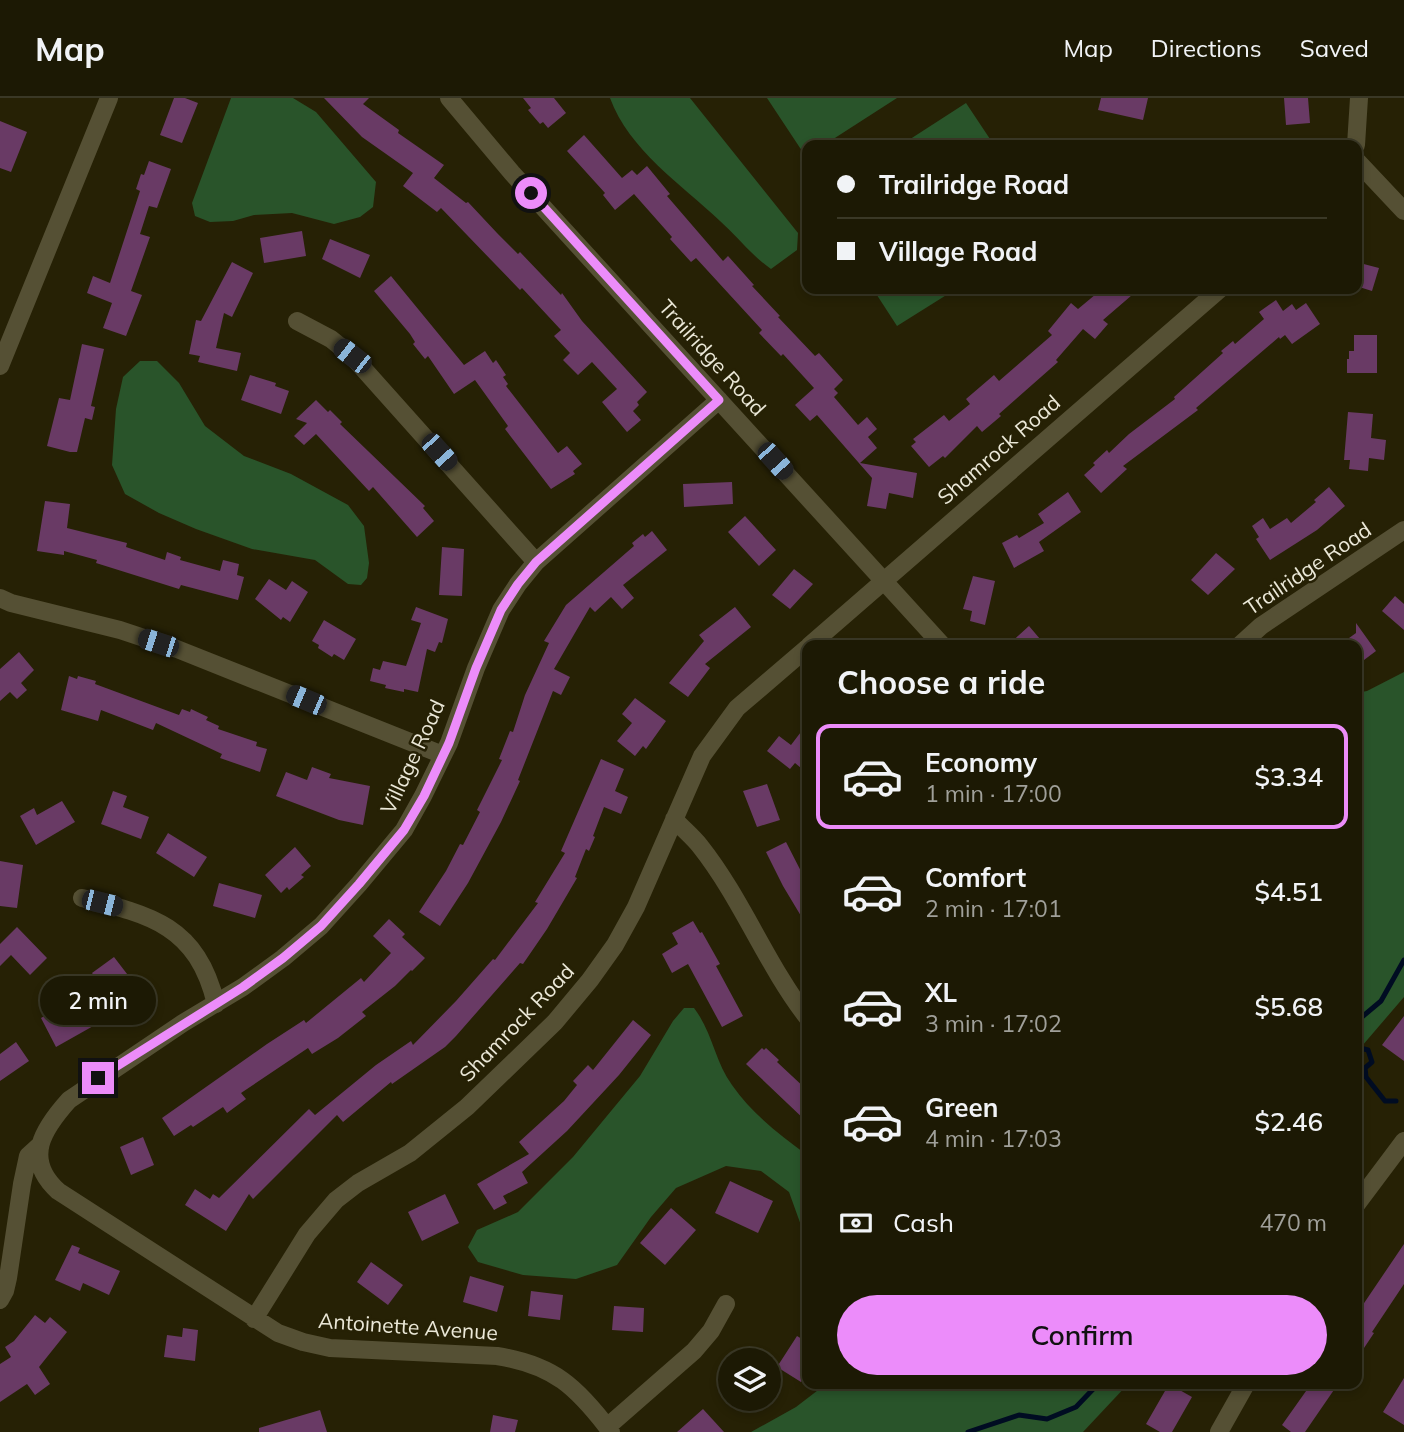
<!DOCTYPE html>
<meta charset="utf-8">
<style>
body{margin:0;font-family:Mulish,sans-serif;background:#292613;color:#f1f3f6;height:100vh;display:flex;flex-direction:column;font-size:26px;white-space:nowrap}
*{box-sizing:border-box;margin:0}
p{font-size:23px;color:#a0a09a}
.icon{flex:none;width:38px;height:38px;fill:none;stroke:currentColor;stroke-width:2;stroke-linecap:round;stroke-linejoin:round}
.map{position:relative;flex:1;overflow:hidden}
.sheet{position:absolute;left:802px;top:542px;width:560px;height:749px;display:flex;flex-direction:column;background:#1c1904;border-radius:14px;box-shadow:0 4px 10px #0003,0 0 0 2px #3a3826}
.sheet>*{flex:none}
.hud{position:absolute;left:802px;top:42px;width:560px;height:154px;border-radius:14px;box-shadow:0 4px 10px #0003,0 0 0 2px #3a3826;display:grid;align-content:center;height:154px;padding:0 35px;background:#1c1904}
.tools{position:absolute;left:718px;top:1250px;display:grid;gap:14px}
.tools a{display:grid;place-items:center;width:63px;height:63px;border-radius:50%;background:#1c1904;box-shadow:0 4px 10px #0003,0 0 0 2px #3a3826;font-size:35px}
.end{position:absolute;width:32px;height:32px;margin:-16px;border:9px solid #ec8cfa;background:#111;box-shadow:0 0 0 4px #111}
.from{border-radius:50%}
.bubble{position:absolute;height:49px;border-radius:24px;background:#1c1904;box-shadow:0 4px 10px #0003,0 0 0 2px #3a3826;font-size:23px;font-weight:600;line-height:49px;text-align:center}
.car{position:absolute;width:21px;height:42px;margin:-21px -10px;border-radius:9px;box-shadow:0 0 5px 2px #0007;background:linear-gradient(#222 24%,#8ab4d8 0 40%,#222 0 76%,#8ab4d8 0 86%,#222 0)}
.hud b{display:flex;align-items:center;gap:24px;height:66px;font-size:26px}
.hud b+b{border-top:2px solid #3a3826}
.hud i{width:18px;height:18px;background:#f1f3f6}
ul{padding:0;list-style:none}
li{display:flex;align-items:center;gap:21px;height:105px;margin:0 14px 10px;padding:0 21px;border:4px solid transparent;border-radius:14px}
li div{flex:1}
li b{display:block;font-size:26px}
li em{font-style:normal;font-weight:600}
li.selected{border-color:#ec8cfa}
li>.icon{width:63px;height:63px;stroke-width:1.5}
h2{padding:0 35px;font-size:32px;line-height:84px}
.pay{display:flex;align-items:center;gap:18px;height:77px;padding:0 35px;font-size:26px}
.pay p{margin-inline-start:auto}
.cta{display:flex;gap:14px;margin-top:auto;padding:14px 35px}
.cta a{flex:1;height:80px;border-radius:42px;background:#ec8cfa;color:#111;font-size:28px;font-weight:600;line-height:80px;text-align:center}
header{display:flex;align-items:center;gap:42px;box-sizing:border-box;height:98px;padding:0 35px;background:#1c1904;border-bottom:2px solid #3a3826}
header strong{font-size:33px}
nav{display:flex;gap:38px;margin-inline-start:auto;font-size:24px}
.map>svg:first-child{display:block}
.green{fill:#29542a}
.lines{fill:none;stroke-linecap:round;stroke-linejoin:round}
.stream{stroke:#000c22;stroke-width:5}
.building{fill:#693a65}
.street{stroke:#555034;stroke-width:18}
.route{stroke:#ec8cfa;stroke-width:9}
.labels{text-anchor:middle;stroke-width:5;stroke-linejoin:round;paint-order:stroke}
.street-label{font-size:21px;fill:#ebe8d8;stroke:#262105}
</style>
<header>
<strong>Map</strong>
<nav><a>Map</a><a>Directions</a><a>Saved</a></nav>
</header>
<div class="map">
<svg width="1404" height="1334" viewBox="0 0 1404 1334">
<rect width="100%" height="100%" fill="#262105"/>
<path class="green" d="M231,0H293L316,14L376,84L373,109L360,119L334,126L292,115L254,117L233,123L210,124L195,118L192,105Z
M610,0H690L798,135L797,152L771,171C751,157 738,139 720,123C681,86 629,52 610,0Z
M767,0H897L824,47H807L806,59Z
M966,5L994,47H901Z
M873,191H956L897,228Z
M140,263H157L179,285L205,328L244,358L291,376L348,407L364,428L369,465L367,480L361,487L348,486L315,462L252,451L196,431L159,415L125,396L112,367L116,311L123,279Z
M1404,574V899L1356,955V595L1367,593Z
M684,910H694C712,933 715,964 732,987C752,1016 779,1036 807,1057V1144L789,1094L761,1073L726,1068L676,1090L651,1119L617,1167L576,1181L523,1177L478,1164L468,1149L477,1132L518,1114L573,1059L640,978L673,923Z
M826,1286H1128L1083,1334H751L796,1309Z"/>
<g class="lines">
<path class="stream" d="M1356,924L1381,903L1404,862
M1356,949L1368,952L1372,964L1365,970L1366,979L1385,1003H1396
M968,1334L1019,1317L1047,1321L1076,1309L1098,1286"/>
</g>
<path class="building" d="M174,0H185L198,5L182,45L160,37Z
M324,0H369L363,6L399,32L398,35L444,67L434,80L466,105L468,104L497,135L518,156L520,154L561,197L562,195L582,223L647,294L637,304L639,307L633,313L641,322L627,334L602,304L617,291L592,264L578,277L563,262L570,255L554,238L561,232L522,190L520,192L441,110L437,114L403,88L413,75L362,39Z
M523,0H554L566,15L548,30L543,24L540,26L528,12L531,10Z
M1101,0H1148L1143,22L1098,12Z
M1284,0H1308L1310,25L1286,27Z
M0,23L27,34L11,74L0,70Z
M584,37L622,80L632,72L637,77L647,68L670,96L667,98L723,163L728,158L754,187L752,188L780,218L778,219L815,258L819,255L843,282L834,291L838,295L834,299L858,327L867,319L877,331L868,339L877,350L860,365L917,375L913,400L889,395L886,411L867,408L872,380L817,317L810,323L795,307L814,290L783,256L781,258L759,235L762,232L696,160L691,164L670,141L672,139L634,96L615,112L603,97L605,95L567,53Z
M149,63L171,71L157,110L149,108L140,136L150,139L131,193L142,197L126,238L103,230L112,205L87,195L93,178L110,185L140,93L136,91L141,76L144,77Z
M302,133L306,158L264,165L260,140Z
M330,141L370,157L360,180L322,161Z
M232,164L253,175L232,219L224,215L216,250L241,255L237,273L198,264L200,258L189,256L196,222L201,223Z
M1356,164L1379,170L1372,193L1356,188Z
M391,178L464,267L485,253L493,265L496,262L506,277L503,279L508,286L506,288L558,355L567,348L582,366L573,373L575,376L551,391L505,331L508,328L475,282L454,296L428,258L425,261L413,246L415,244L410,236L374,193Z
M1102,191H1139L1103,222L1108,226L1095,241L1083,231L1056,262L1058,264L999,316L1001,318L982,334L977,328L945,360L943,358L929,369L911,348L916,344L913,341L944,317L949,323L970,306L966,301L994,277L999,283L1052,237L1048,233L1071,205L1078,211Z
M1276,202L1283,213L1292,206L1296,212L1306,205L1320,226L1292,246L1285,237L1280,241L1279,239L1196,310L1198,312L1123,368L1127,371L1101,395L1084,377L1095,367L1093,365L1107,352L1109,355L1129,336L1175,301L1174,299L1223,255L1221,253L1233,243L1235,246L1264,221L1259,214Z
M1354,237H1377V275H1347V261H1349V253H1354Z
M82,246L104,251L91,308L95,309L92,322L85,320L77,354H70L47,348L59,300L70,302Z
M250,277L276,285L275,288L289,293L281,316L241,302Z
M316,302L328,314L330,312L342,324L340,326L425,408L423,410L434,423L417,439L373,389L369,393L316,336L304,347L294,338L307,325L296,321Z
M1348,314L1373,316L1371,340L1386,342L1384,362L1369,360L1368,373L1349,371L1350,362H1344Z
M732,384L733,406L684,409L683,386Z
M1329,389L1345,408L1317,432L1270,462L1256,441L1259,439L1252,428L1263,420L1270,431L1287,420L1291,425L1316,404L1314,402Z
M1068,394L1081,414L1039,444L1044,453L1014,470L1002,445L1017,437L1019,440L1044,425L1038,416Z
M45,403L70,406L67,430L127,445L126,449L165,462L167,454L181,459L180,462L220,473L223,462L239,466L237,477L244,479L238,502L181,487L179,491L96,465L97,462L64,453V457L37,453Z
M745,418L776,452L759,468L728,434Z
M652,433L667,452L623,487L634,500L622,511L611,499L595,514L590,509L554,571L570,579L561,597L553,593L518,682L520,683L501,724L468,785L440,828L419,814L446,773L460,746L463,747L480,714L477,712L502,662L499,661L510,633L513,634L525,597L549,545L544,543L566,507L634,448L632,445L643,436L645,439Z
M442,449L464,451L462,498L439,497Z
M1216,455L1235,471L1208,497L1191,482Z
M794,471L813,486L790,511L772,497Z
M973,478L995,483L985,527L970,523L972,513L963,511Z
M269,481L286,492L292,483L308,494L290,524L283,519L281,522L255,501Z
M1395,498L1404,506V532L1382,513Z
M416,509L448,521L442,545L439,544L435,554L427,551L418,594L404,591V594L385,590L386,587L370,583L373,570L380,572L383,563L406,568L421,525L411,522Z
M735,509L751,529L705,566L710,570L688,599L669,585L704,543L699,537Z
M324,522L356,541L344,562L334,556L332,559L318,550L319,547L312,543Z
M1356,525L1376,553L1356,568V548H1338L1356,535Z
M1029,528L1046,548H1007Z
M19,554L34,572L21,585L27,592L17,601L10,594L0,603V571Z
M69,578L77,581L78,578L96,583L95,586L179,617L182,611L190,614L191,611L208,619L206,622L219,628L218,631L257,644L256,648L267,651L260,674L220,660L222,656L156,625L153,632L101,612L98,623L61,612Z
M635,600L666,623L646,651L643,648L635,658L617,643L632,625L622,616Z
M807,626V675L795,665L790,671L767,653L779,638L791,647Z
M601,661L624,671L615,693L628,699L621,716L604,709L593,738L595,739L589,753L586,751L575,779L577,780L547,831L523,866L520,865L456,938L445,949L392,986L391,984L343,1024L337,1017L253,1101L249,1096L226,1133L185,1107L195,1091L210,1101L213,1096L219,1100L309,1011L315,1017L376,967L411,943L413,947L456,903L493,861L495,862L538,805L535,804L565,755L561,753Z
M312,669L331,676L329,680L370,688L363,727L339,722L276,698L286,674L307,682Z
M767,686L780,722L757,729L743,693Z
M113,693L127,698L123,709L149,719L141,741L101,726Z
M62,703L75,724L36,747L20,718L34,710L37,717Z
M168,735L207,759L194,779L156,755Z
M786,744L807,785V828L783,788L766,754Z
M295,749L311,768L301,777L304,779L289,792L287,789L281,795L265,777Z
M0,763L23,767L17,810L0,808Z
M219,785L262,797L255,820L213,808Z
M389,821L405,836L402,839L425,860L412,873L411,872L395,888L362,914L366,918L338,940L312,956L308,950L241,995L246,1001L227,1015L223,1009L193,1029L191,1027L174,1038L162,1020L267,946L304,922L306,925L361,880L364,884L391,855L373,838Z
M693,823L700,835L702,834L720,866L716,868L743,918L722,929L688,866L672,875L662,856L678,846L672,835Z
M17,829L47,860L30,877L11,857L0,868V846Z
M114,859L144,898L121,915L92,875Z
M83,906L95,927L56,949L41,920L54,912L59,920Z
M1404,918V963L1382,947Z
M633,922L651,937L619,977L567,1033L522,1074L528,1085L503,1098L507,1105L494,1112L477,1086L529,1056L519,1044L564,1003L577,987L573,983L588,967L593,972Z
M16,944L29,963L0,983V956Z
M762,950L764,952L766,950L779,962L777,964L807,992V1024L746,966Z
M143,1039L154,1067L131,1077L120,1049Z
M730,1083L773,1103L758,1135L715,1115Z
M445,1096L459,1125L422,1143L408,1114Z
M671,1110L696,1132L665,1167L640,1145Z
M1404,1146V1186L1372,1234L1374,1235L1356,1262V1217Z
M72,1147L80,1150L78,1155L120,1173L109,1197L83,1185L80,1193L55,1182Z
M371,1164L403,1187L388,1207L357,1184Z
M470,1178L504,1188L497,1214L463,1204Z
M531,1193L563,1197L560,1222L528,1218Z
M614,1208L644,1210L643,1234L612,1232Z
M35,1217L45,1225L50,1219L67,1234L39,1269L50,1286L35,1297L27,1286L0,1304V1266L11,1259L5,1249L14,1243Z
M183,1230L198,1232L195,1263L164,1259L167,1237L182,1239Z
M797,1238L807,1244V1276L801,1284L777,1269Z
M1404,1280V1327L1383,1314Z
M1169,1286L1192,1299L1172,1334H1160L1146,1326Z
M1311,1286H1338L1305,1334H1291L1282,1327Z
M703,1311L724,1334H677Z
M320,1312L327,1334H259V1330Z
M493,1317L518,1322L515,1334H490Z"/>
<g class="lines">
<path class="street" d="M449,0L512,75L943,548
M1356,47L1359,0
M1356,62L1404,113
M297,223L331,241L352,258L536,464
M0,268L109,0
M0,500L11,505L120,532L177,551L443,657
M809,548L1220,191
M1239,548L1261,528L1404,432
M674,721C682,730 693,739 700,748C742,801 766,866 807,919
M82,800C152,817 197,828 216,906
M1356,1107L1404,1043
M0,1202L5,1193L8,1180L22,1086L28,1058L39,1048
M254,1221L307,1136L336,1102L358,1085L410,1055L467,1009L555,924L590,882L615,847L636,809L702,658L737,610L807,550
M607,1329L694,1253L711,1233L726,1206
M611,1334C577,1289 554,1267 497,1258L330,1250L303,1244L278,1235L58,1093C23,1061 43,1031 69,1002L183,925L243,889L283,860L321,828L359,786L404,732L423,698L449,645L476,570L501,512L518,486L536,464L719,302
M1219,1334L1246,1286"/>
</g>
<g class="lines">
<path class="route" d="M98,980L243,889L283,860L321,828L359,786L404,732L424,698L449,645L476,570L501,512L518,486L536,464L719,302L531,95"/>
</g>
<g class="labels">
<g class="street-label">
<text transform="translate(712 260) rotate(48)" y="7">Trailridge Road</text>
<text transform="translate(999 352) rotate(-41)" y="7">Shamrock Road</text>
<text transform="translate(1308 471) rotate(-34)" y="7">Trailridge Road</text>
<text transform="translate(413 659) rotate(-65)" y="7">Village Road</text>
<text transform="translate(517 925) rotate(-46)" y="7">Shamrock Road</text>
<text transform="translate(408 1229) rotate(4)" y="7">Antoinette Avenue</text>
</g>
</g>
</svg>
<div class="tools">
<a><svg class="icon" aria-label="layers" viewBox="0 0 24 24"><path d="M12 4l9 5-9 5-9-5zM3 14l9 5 9-5"/></svg></a>
</div>
<i class="end from" style="left:531px;top:95px"></i>
<i class="end" style="left:98px;top:980px"></i>
<div class="bubble" style="left:40px;top:878px;width:116px">2 min</div>
<i class="car" style="left:352px;top:258px;rotate:308deg"></i>
<i class="car" style="left:439px;top:354px;rotate:138deg"></i>
<i class="car" style="left:775px;top:363px;rotate:138deg"></i>
<i class="car" style="left:158px;top:545px;rotate:288deg"></i>
<i class="car" style="left:306px;top:602px;rotate:293deg"></i>
<i class="car" style="left:102px;top:805px;rotate:104deg"></i>
<div class="hud">
<b><i class="from"></i>Trailridge Road</b>
<b><i></i>Village Road</b>
</div>
<section class="sheet">
<h2>Choose a ride</h2>
<ul>
<li class="selected"><svg class="icon" aria-label="car" viewBox="0 0 24 24"><path d="M5 17H2v-5l4-1 3-4h7l3 4 3 1v5h-3M9 17h6M6 11h13"/><circle cx="7" cy="17" r="2"/><circle cx="17" cy="17" r="2"/></svg><div><b>Economy</b><p>1 min · 17:00</p></div><em>$3.34</em></li>
<li><svg class="icon" aria-label="car" viewBox="0 0 24 24"><path d="M5 17H2v-5l4-1 3-4h7l3 4 3 1v5h-3M9 17h6M6 11h13"/><circle cx="7" cy="17" r="2"/><circle cx="17" cy="17" r="2"/></svg><div><b>Comfort</b><p>2 min · 17:01</p></div><em>$4.51</em></li>
<li><svg class="icon" aria-label="car" viewBox="0 0 24 24"><path d="M5 17H2v-5l4-1 3-4h7l3 4 3 1v5h-3M9 17h6M6 11h13"/><circle cx="7" cy="17" r="2"/><circle cx="17" cy="17" r="2"/></svg><div><b>XL</b><p>3 min · 17:02</p></div><em>$5.68</em></li>
<li><svg class="icon" aria-label="car" viewBox="0 0 24 24"><path d="M5 17H2v-5l4-1 3-4h7l3 4 3 1v5h-3M9 17h6M6 11h13"/><circle cx="7" cy="17" r="2"/><circle cx="17" cy="17" r="2"/></svg><div><b>Green</b><p>4 min · 17:03</p></div><em>$2.46</em></li>
</ul>
<div class="pay"><svg class="icon" aria-label="cash" viewBox="0 0 24 24"><path d="M3 7h18v10H3z"/><circle cx="12" cy="12" r="2"/></svg>Cash<p>470 m</p></div>
<div class="cta"><a>Confirm</a></div>
</section>
</div>
